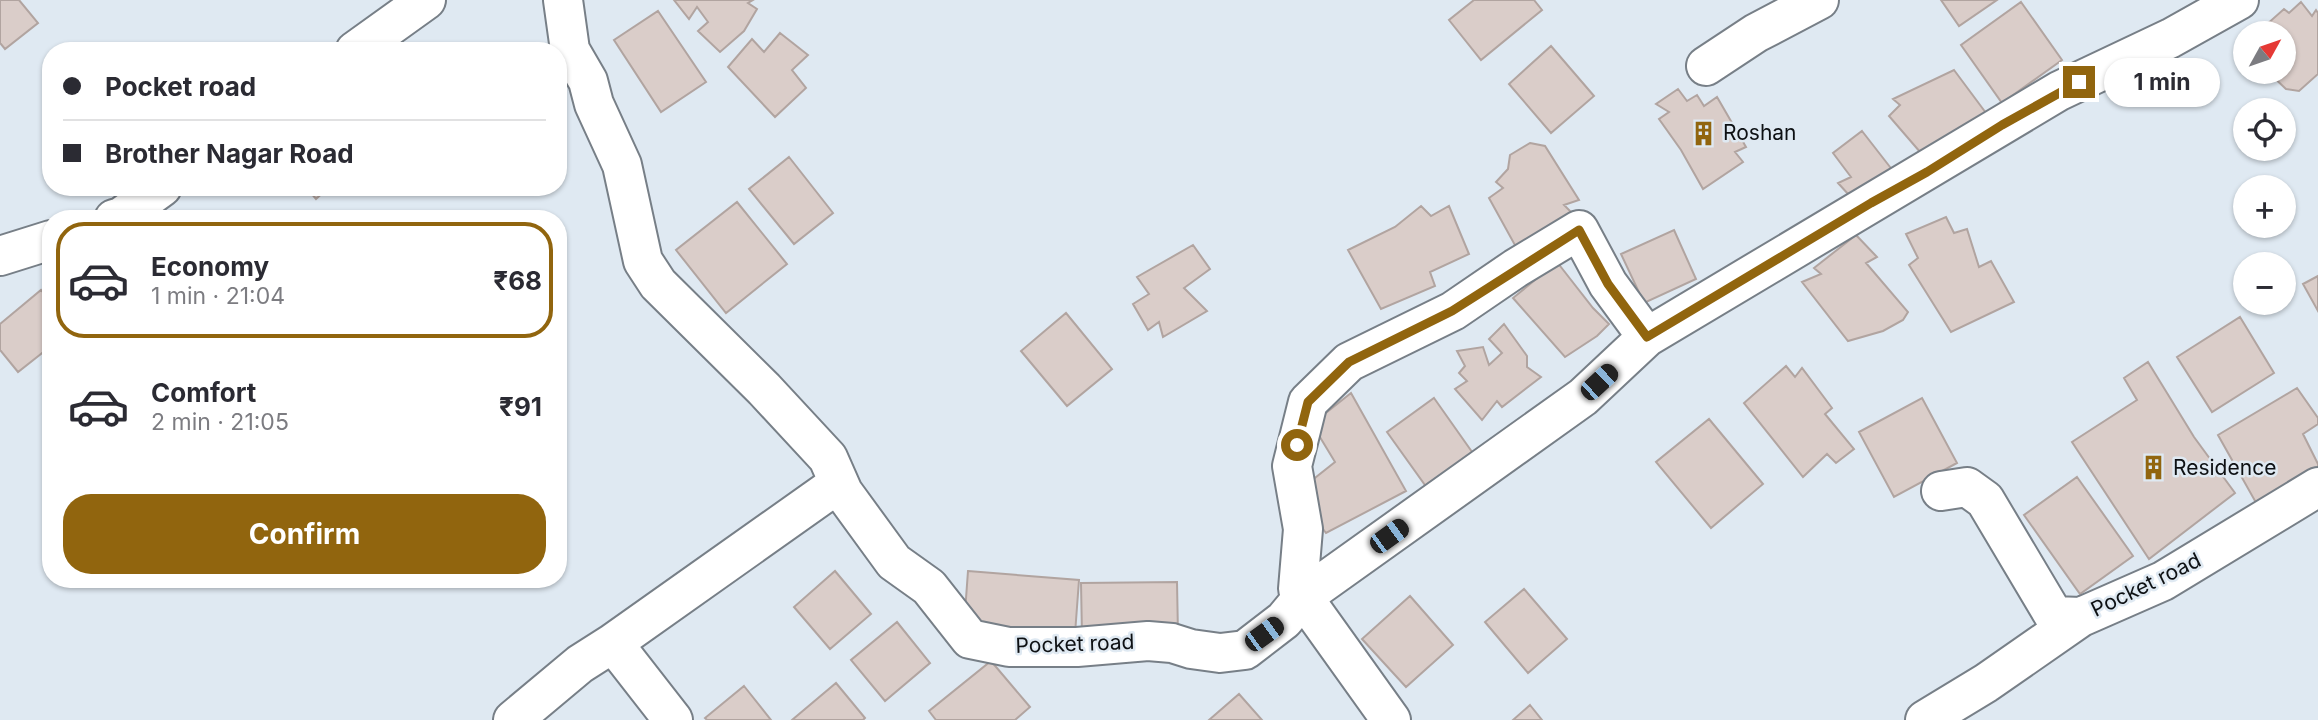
<!DOCTYPE html>
<meta charset="utf-8">
<style>
body{margin:0;font-family:Inter,sans-serif;background:#f7f7f7;color:#2b2b33;height:100vh;display:flex;flex-direction:column;font-size:26px;white-space:nowrap}
*{box-sizing:border-box;margin:0}
p{font-size:23px;color:#7c7c81}
.icon{flex:none;width:38px;height:38px;fill:none;stroke:currentColor;stroke-width:2;stroke-linecap:round;stroke-linejoin:round}
.map{position:relative;flex:1;overflow:hidden}
.details{position:absolute;left:42px;top:210px;width:525px;height:378px;display:flex;flex-direction:column;background:#fff;border-radius:28px;box-shadow:0 2px 5px #0004}
.details>*{flex:none}
.top-card{position:absolute;left:42px;top:42px;width:525px;height:154px;border-radius:28px;box-shadow:0 2px 5px #0004;display:grid;align-content:center;height:154px;padding:0 21px;background:#fff}
.needle{width:46px;rotate:50deg}
.fabs{position:absolute;left:2233px;top:21px;display:grid;gap:14px}
.fabs a{display:grid;place-items:center;width:63px;height:63px;border-radius:50%;background:#fff;box-shadow:0 2px 5px #0004;font-size:35px}
.end{position:absolute;width:32px;height:32px;margin:-16px;border:9px solid #91650e;background:#fff;box-shadow:0 0 0 4px #fff}
.from{border-radius:50%}
.bubble{position:absolute;height:49px;border-radius:24px;background:#fff;box-shadow:0 2px 5px #0004;font-size:23px;font-weight:700;line-height:49px;text-align:center}
.car{position:absolute;width:21px;height:42px;margin:-21px -10px;border-radius:9px;box-shadow:0 0 5px 2px #0007;background:linear-gradient(#222 24%,#8ab4d8 0 40%,#222 0 76%,#8ab4d8 0 86%,#222 0)}
.top-card b{display:flex;align-items:center;gap:24px;height:66px;font-size:26px}
.top-card b+b{border-top:2px solid #e1e1e2}
.top-card i{width:18px;height:18px;background:#2b2b33}
ul{padding:12px 0 0;list-style:none}
li{display:flex;align-items:center;gap:21px;height:116px;margin:0 14px 10px;padding:0 7px;border:4px solid transparent;border-radius:28px}
li div{flex:1}
li b{display:block;font-size:26px}
li em{font-style:normal;font-weight:700}
li.selected{border-color:#91650e}
li>.icon{width:63px;height:63px;stroke-width:1.5}
.primary-button{display:flex;gap:14px;margin-top:auto;padding:14px 21px}
.primary-button a{flex:1;height:80px;border-radius:28px;background:#91650e;color:#fff;font-size:28px;font-weight:700;line-height:80px;text-align:center}
.map>svg:first-child{display:block}
.building{fill:#dacdc9;stroke:#b1a4a0;stroke-width:2}
.lines{fill:none;stroke-linecap:round;stroke-linejoin:round}
.minor-casing{stroke:#777f87;stroke-width:42}
.minor{stroke:#fff;stroke-width:38}
.route{stroke:#91650e;stroke-width:9}
.labels{text-anchor:middle;stroke-width:5;stroke-linejoin:round;paint-order:stroke}
.poi-label{font-size:21px;fill:#0d1013;stroke:#dfe9f2;text-anchor:start}
.street-label{font-size:21px;fill:#0d1013;stroke:#dfe9f2}
</style>
<div class="map">
<svg width="2318" height="720" viewBox="0 0 2318 720">
<rect width="100%" height="100%" fill="#dfe9f2"/>
<path class="building" d="M0,0H19L38,23L5,49L0,43Z
M674,0H753L748,3L757,9L744,31L720,52L698,31L708,22L697,7L689,19Z
M1474,0H1534L1542,10L1481,60L1449,20Z
M1941,0H1997L1959,26Z
M2021,2L2062,60L2002,103L1961,45Z
M2301,2L2312,16L2316,10L2318,13V74L2299,91L2286,89L2268,72H2284V33H2266L2270,30L2266,25L2284,9L2289,13Z
M658,11L706,82L661,112L614,40Z
M780,33L808,55L792,70L806,88L775,117L728,67L752,39L764,52Z
M1551,46L1594,96L1551,133L1509,84Z
M1954,70L1986,113L1927,160L1889,116L1900,105L1893,99Z
M1678,89L1687,101L1697,95L1704,106L1717,97L1746,147L1735,152L1743,162L1703,189L1681,150L1659,119L1669,112L1656,104Z
M1862,131L1897,176L1849,195L1838,183L1851,177L1833,153Z
M1530,143L1545,146L1579,200L1564,205L1575,216L1516,247L1489,198L1503,188L1496,182L1508,169L1510,155Z
M789,157L833,213L794,244L749,189Z
M306,187H329L316,199Z
M737,202L787,264L726,313L676,250Z
M1421,206L1431,216L1449,206L1469,254L1430,272L1435,286L1381,309L1348,250L1395,227Z
M1946,217L1954,233L1967,229L1979,267L1991,261L2014,302L1951,332L1909,265L1918,258L1906,234Z
M1674,230L1696,279L1644,303L1621,254Z
M1856,235L1877,257L1866,263L1908,312L1903,320L1883,331L1848,341L1802,282L1821,274L1814,268Z
M1193,245L1210,269L1184,288L1207,311L1163,337L1159,322L1148,330L1133,304L1149,294L1137,277Z
M1557,262L1593,308L1609,324L1597,336L1565,357L1513,298Z
M2318,276V311L2303,284Z
M41,290L51,301V346L18,372L0,350V324Z
M1066,313L1112,369L1067,406L1021,351Z
M2240,317L2274,373L2212,412L2177,357Z
M1504,324L1527,356V367L1541,377L1502,407L1497,401L1482,420L1455,389L1467,381L1459,373L1465,366L1457,351L1483,347L1489,365L1502,353L1489,339Z
M2148,362L2194,437L2235,493L2149,559L2072,442L2137,400L2124,378Z
M1786,366L1795,377L1802,368L1832,408L1825,414L1854,449L1836,463L1827,454L1803,477L1744,403Z
M2297,388L2318,418V424L2303,434L2318,464V476L2259,508L2218,435Z
M1351,393L1406,491L1326,533L1296,493L1335,462L1312,424Z
M1434,398L1477,459L1430,492L1387,432Z
M1922,398L1957,463L1894,497L1859,432Z
M1709,419L1763,484L1711,528L1656,462Z
M2077,477L2133,556L2080,594L2024,515Z
M835,571L871,614L830,649L794,607Z
M968,571L1079,580L1075,634L964,626Z
M1177,582L1178,635L1082,636L1081,583Z
M1524,589L1567,639L1528,673L1485,622Z
M1410,596L1453,645L1406,687L1362,639Z
M897,622L930,663L885,701L851,660Z
M991,661L1030,707L1015,720H936L929,711Z
M836,683L865,718L863,720H792Z
M744,686L771,720H707L705,718Z
M1239,694L1262,720H1209Z
M1530,705L1542,720H1513Z"/>
<g class="lines">
<defs>
<path id="minor" d="M563,0L570,50L588,81L594,104L622,165L643,261L658,284L764,389L828,458L843,492L894,562L929,587L970,639L1009,647H1077L1148,641L1172,643L1191,649L1220,653L1245,650L1284,620L1303,597L1298,589L1303,529L1292,466L1308,402L1349,362L1453,311L1516,268L1579,230L1608,284L1647,337L2059,91L2171,38L2239,0
M355,51L426,0
M1706,66L1756,33L1819,0
M114,219L121,217L162,187
M0,256L51,240
M1941,491L1967,487L1985,500L2054,616L2081,617L2163,581L2318,487
M613,643L839,483
M513,720L580,664L613,643L673,720
M1391,720L1303,597L1583,397L1647,337
M1925,720L1986,683L2081,617"/>
</defs>
<use href="#minor" class="minor-casing"/>
<use href="#minor" class="minor"/>
</g>
<g class="lines">
<path class="route" d="M1297,445L1308,402L1349,362L1452,311L1579,230L1608,284L1647,337L1871,203L1927,172L2002,125L2079,82"/>
</g>
<defs>
<symbol id="building-bare" viewBox="-9 -9 18 18"><path d="M-4-6H4V6H1V3H-1V6H-4ZM-2.5-4.3h1.7v1.8h-1.7ZM.8-4.3h1.7v1.8H.8ZM-2.5-1h1.7V.8h-1.7ZM.8-1h1.7V.8H.8Z" fill="#91650e" stroke="#dfe9f2" stroke-width="2.5" paint-order="stroke"/></symbol>
</defs>
<g fill-rule="evenodd">
<use href="#building-bare" x="1686" y="116" width="35" height="35"/>
<use href="#building-bare" x="2136" y="450" width="35" height="35"/>
</g>
<g class="labels">
<g class="poi-label">
<text x="1723" y="140">Roshan</text>
<text x="2173" y="475">Residence</text>
</g>
<g class="street-label">
<text transform="translate(2146 585) rotate(-26)" y="7">Pocket road</text>
<text transform="translate(1075 644) rotate(-2)" y="7">Pocket road</text>
</g>
</g>
</svg>
<div class="fabs">
<a><svg class="needle" viewBox="-14 -14 28 28"><path d="M0-13l5 13h-10z" fill="#e53935"/><path d="M0 13l5-13h-10z" fill="#7c7c81"/></svg></a>
<a><svg class="icon" aria-label="locate" viewBox="0 0 24 24"><circle cx="12" cy="12" r="6"/><path d="M12 2v4M12 18v4M2 12h4M18 12h4"/></svg></a>
<a>+</a>
<a>−</a>
</div>
<i class="end from" style="left:1297px;top:445px"></i>
<i class="end" style="left:2079px;top:82px"></i>
<div class="bubble" style="left:2104px;top:58px;width:116px">1 min</div>
<i class="car" style="left:1599px;top:382px;rotate:47deg"></i>
<i class="car" style="left:1389px;top:536px;rotate:54deg"></i>
<i class="car" style="left:1264px;top:634px;rotate:54deg"></i>
<div class="top-card">
<b><i class="from"></i>Pocket road</b>
<b><i></i>Brother Nagar Road</b>
</div>
<section class="details">
<ul>
<li class="selected"><svg class="icon" aria-label="car" viewBox="0 0 24 24"><path d="M5 17H2v-5l4-1 3-4h7l3 4 3 1v5h-3M9 17h6M6 11h13"/><circle cx="7" cy="17" r="2"/><circle cx="17" cy="17" r="2"/></svg><div><b>Economy</b><p>1 min · 21:04</p></div><em>₹68</em></li>
<li><svg class="icon" aria-label="car" viewBox="0 0 24 24"><path d="M5 17H2v-5l4-1 3-4h7l3 4 3 1v5h-3M9 17h6M6 11h13"/><circle cx="7" cy="17" r="2"/><circle cx="17" cy="17" r="2"/></svg><div><b>Comfort</b><p>2 min · 21:05</p></div><em>₹91</em></li>
</ul>
<div class="primary-button"><a>Confirm</a></div>
</section>
</div>
